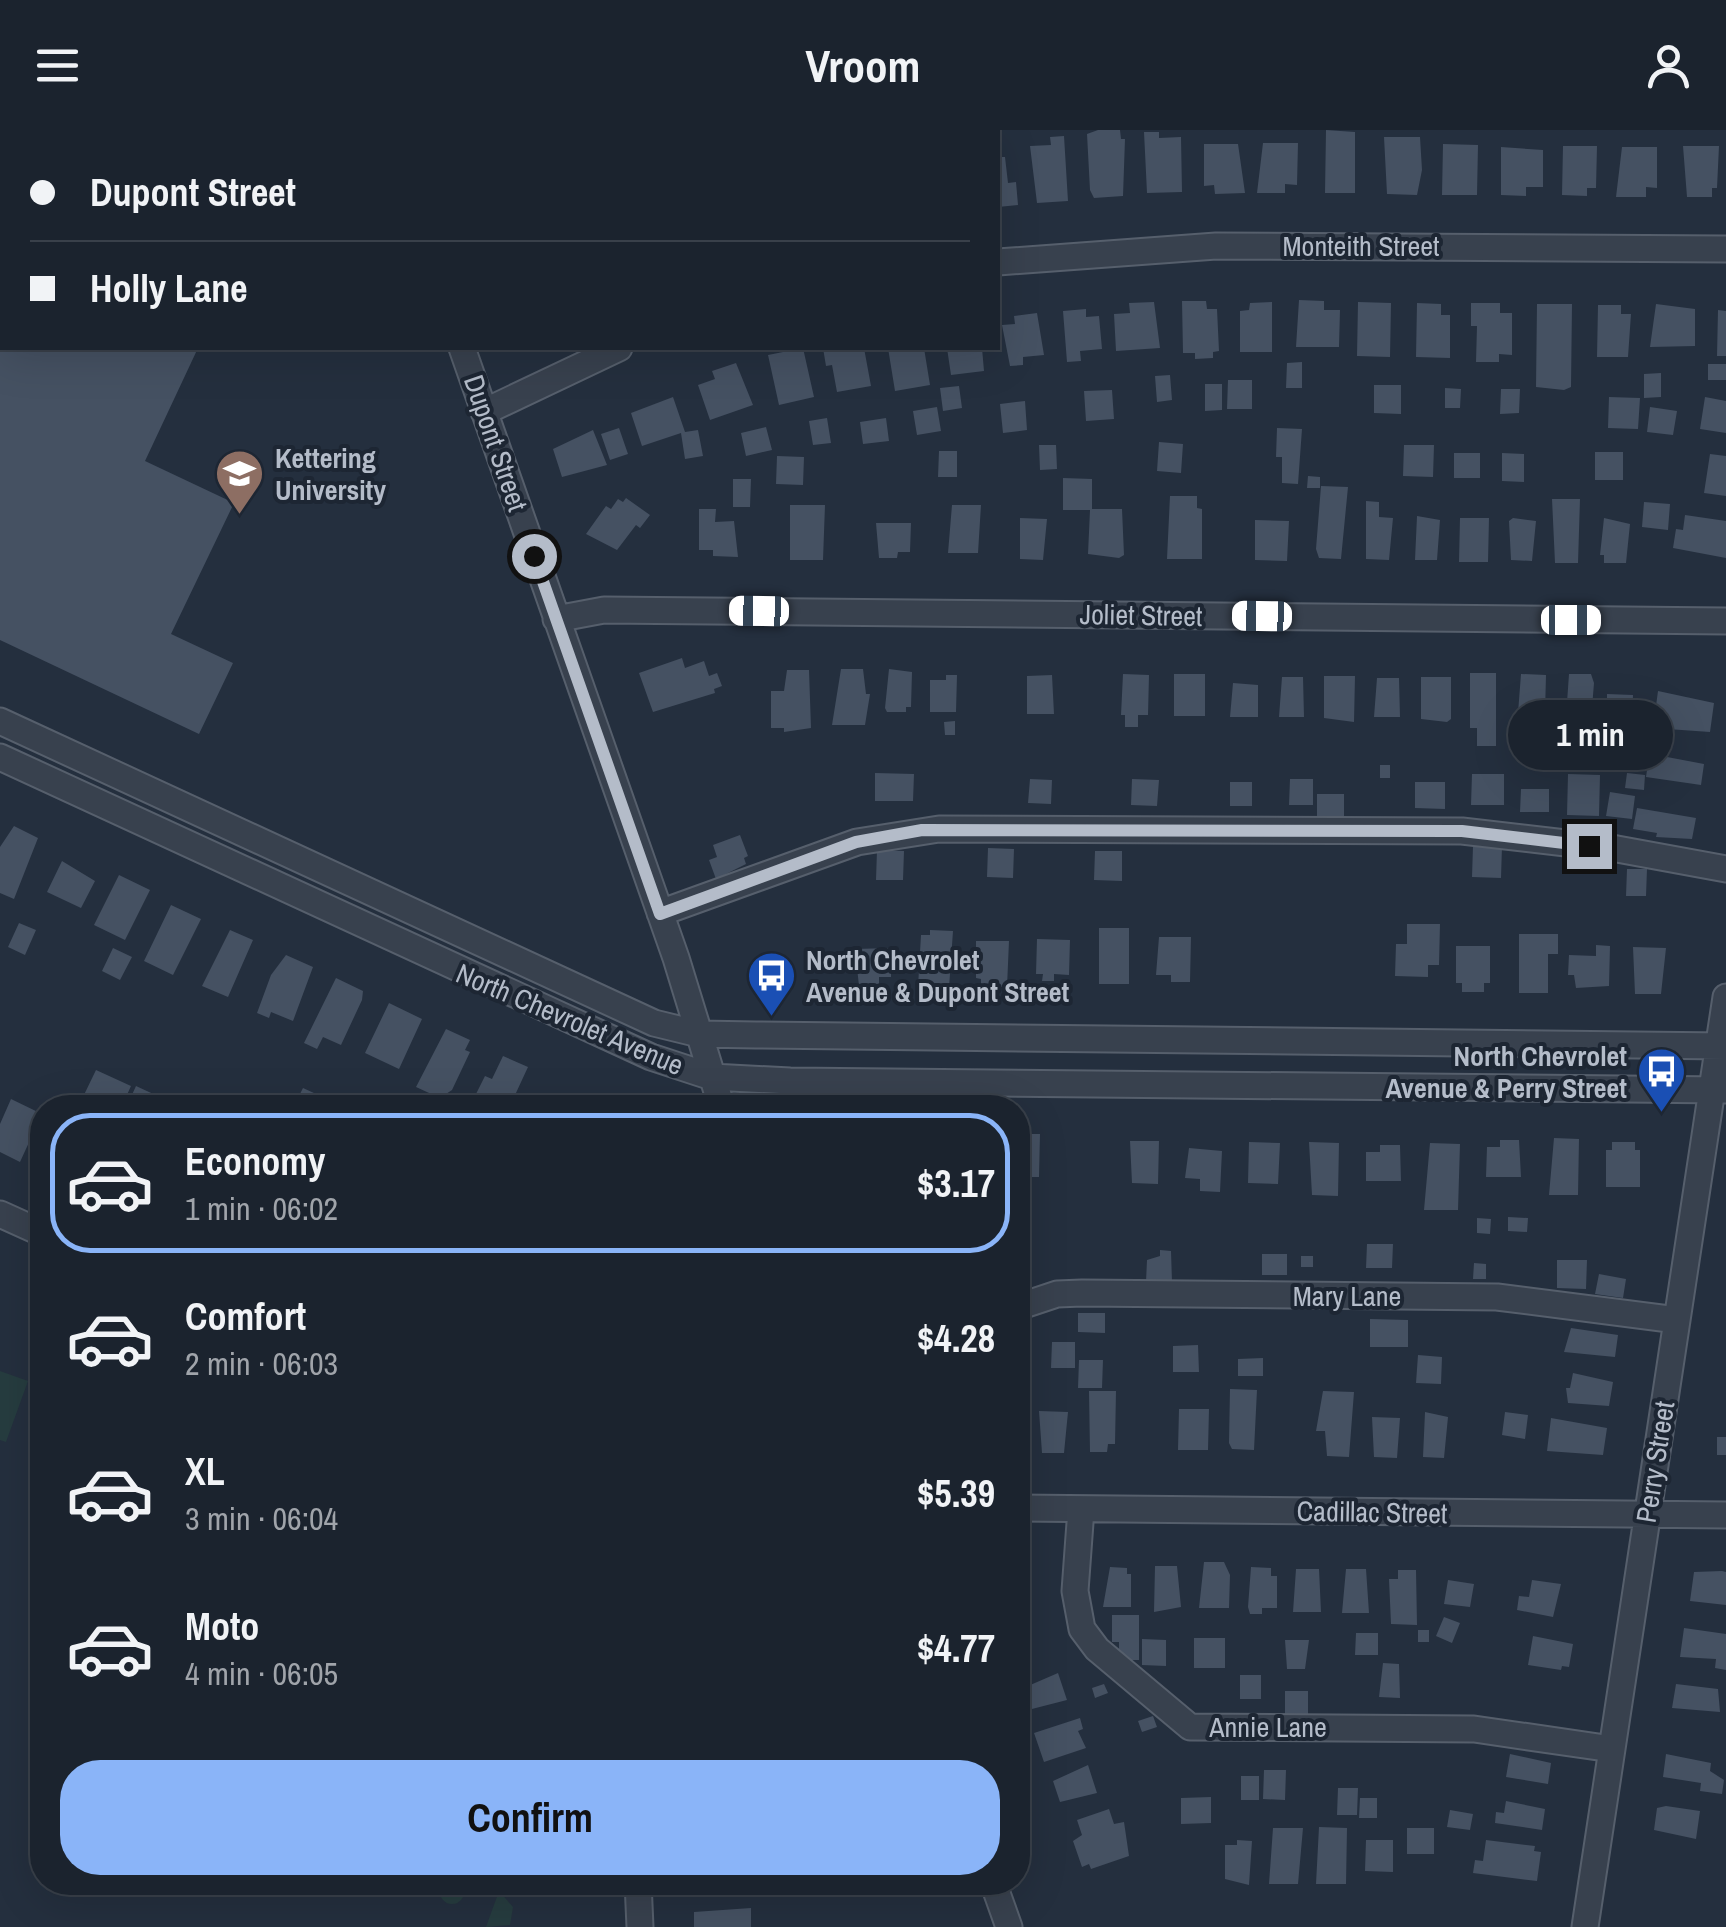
<!DOCTYPE html>
<meta charset="utf-8">
<style>
body{margin:0;font-family:"Archivo Narrow",sans-serif;background:#242b36;color:#f1f3f6;height:100vh;display:flex;flex-direction:column;font-size:38px;white-space:nowrap}
*{box-sizing:border-box;margin:0}
p{font-size:32px;color:#a0a4aa}
.icon{flex:none;width:55px;height:55px;fill:none;stroke:currentColor;stroke-width:2;stroke-linecap:round;stroke-linejoin:round}
.map{position:relative;flex:1;overflow:hidden}
.details{position:absolute;left:30px;top:965px;width:1000px;height:800px;display:flex;flex-direction:column;background:#1b232e;border-radius:40px;box-shadow:0 10px 40px #0002,0 0 0 2px #39404a}
.details>*{flex:none}
.top-card{position:absolute;left:0px;top:0px;width:1000px;height:220px;box-shadow:0 10px 40px #0002,0 0 0 2px #39404a;display:grid;align-content:center;height:220px;padding:0 30px;background:#1b232e}
.end{position:absolute;width:45px;height:45px;margin:-22px;border:12px solid #b4bcc9;background:#111;box-shadow:0 0 0 5px #111}
.from{border-radius:50%}
.bubble{position:absolute;height:70px;border-radius:35px;background:#1b232e;box-shadow:0 10px 40px #0002,0 0 0 2px #39404a;font-size:32px;font-weight:700;line-height:70px;text-align:center}
.car{position:absolute;width:30px;height:60px;margin:-30px -15px;border-radius:12px;box-shadow:0 0 8px 2px #0007;background:linear-gradient(#fff 24%,#345 0 40%,#fff 0 76%,#345 0 86%,#fff 0)}
.top-card b{display:flex;align-items:center;gap:35px;height:95px;font-size:38px}
.top-card b+b{border-top:2px solid #39404a}
.top-card i{width:25px;height:25px;background:#f1f3f6}
ul{padding:18px 0 0;list-style:none}
li{display:flex;align-items:center;gap:30px;height:140px;margin:0 20px 15px;padding:0 10px;border:5px solid transparent;border-radius:40px}
li div{flex:1}
li b{display:block;font-size:38px}
li em{font-style:normal;font-weight:700}
li.active{border-color:#8ab4f8}
li>.icon{width:90px;height:90px;stroke-width:1.5}
.cta{display:flex;gap:20px;margin-top:auto;padding:20px 30px}
.cta a{flex:1;height:115px;border-radius:40px;background:#8ab4f8;color:#111;font-size:40px;font-weight:700;line-height:115px;text-align:center}
header{display:flex;justify-content:space-between;align-items:center;height:130px;padding:0 30px;background:#1b232e;font-size:45px;font-weight:700}
.map>svg:first-child{display:block}
.green{fill:#263c3f}
.building{fill:#455162}
.lines{fill:none;stroke-linecap:round;stroke-linejoin:round}
.minor-casing{stroke:#565f6c;stroke-width:29}
.minor{stroke:#38414e;stroke-width:25}
.route{stroke:#b4bcc9;stroke-width:12}
.labels{text-anchor:middle;stroke-width:8;stroke-linejoin:round;paint-order:stroke}
.street-label{font-size:28px;fill:#b4bcc9;stroke:#1d2633}
.poi-label{font-size:28px;font-weight:bold;fill:#b4bcc9;stroke:#1d2633;text-anchor:start}
</style>
<header><svg class="icon" aria-label="menu" viewBox="0 0 24 24"><path d="M4 6h16M4 12h16M4 18h16"/></svg>Vroom<svg class="icon" aria-label="person" viewBox="0 0 24 24"><circle cx="12" cy="8" r="4"/><path d="M4 21q1-7 8-7t8 7"/></svg></header>
<div class="map">
<svg width="1726" height="1797" viewBox="0 0 1726 1797">
<rect width="100%" height="100%" fill="#242f3e"/>
<path class="green" d="M0,1241L28,1251L6,1312L0,1310Z
M440 1762a12 12 0 1 1 24 0a12 12 0 1 1-24 0Z
M499,1761L513,1777L510,1795L486,1797Z"/>
<path class="building" d="M1098,0H1120L1121,9H1125L1123,66L1094,68L1090,60L1087,4Z
M1326,0L1355,2V63H1325Z
M1144,2H1159V8L1181,7L1182,62L1147,63Z
M1064,6L1068,71L1037,73L1030,16L1051,15L1050,7Z
M1384,7H1420L1422,40L1417,65L1387,64Z
M1263,13H1298L1297,55L1285,54V63H1257Z
M1204,14H1238L1245,63L1215,64L1214,55L1204,56Z
M1443,14L1478,15L1477,65H1442Z
M1563,16H1597L1596,58H1587V66L1562,65Z
M1683,16H1719L1717,58H1712V67H1687Z
M1501,17L1543,20V57H1526V66L1501,65Z
M1622,17H1657V58L1646,57V67H1616Z
M998,27H1005L1008,53L1016,52L1018,75L998,77Z
M1299,170L1324,171V180H1340L1339,217H1296Z
M1182,171H1206L1207,179H1217L1219,221L1213,222V228L1195,229V223H1183Z
M1154,172L1160,218L1116,221L1114,184L1130,183L1129,173Z
M1272,172V222H1240V181L1249,180L1250,173Z
M1358,172L1391,173L1390,227L1357,226Z
M1417,173L1441,174V185H1450V228L1416,227Z
M1471,173H1500V183H1512V225L1499,224V232H1476L1477,196H1471Z
M1537,174H1572L1571,257L1564,260L1536,257Z
M1656,174L1695,179V216L1650,217Z
M1598,175H1621V184H1631L1628,227H1597Z
M1086,179V187L1099,186L1102,219L1080,221L1081,231L1067,232L1063,181Z
M1718,180L1726,181V226H1717Z
M1037,183L1044,225L1023,227V235L1010,236L1002,195L1015,194L1014,186Z
M0,218H198L145,331L234,373L171,504L233,533L199,604L0,510Z
M803,218L814,267L779,275L768,225Z
M823,218H864L871,256L837,262L832,235L826,236Z
M888,218H924L930,255L895,261Z
M947,218H982L984,241L951,245Z
M1302,232V258H1286L1287,233Z
M736,233L753,275L710,290L698,255L715,249L712,241Z
M1708,234H1726V250H1708Z
M1661,243V267L1644,268V244Z
M1170,245L1172,270L1157,272L1155,246Z
M1228,250H1252V279H1227Z
M1205,254H1222V280L1205,281Z
M1374,255H1401V284L1374,283Z
M959,256L962,278L943,281L940,258Z
M1445,258L1461,259L1460,278H1445Z
M1501,259H1520L1519,283L1500,284Z
M1112,260L1114,289L1086,291L1084,261Z
M673,267L685,302L698,300L703,326L685,329L681,303L642,316L631,283Z
M1609,267L1640,268L1638,299L1608,298Z
M1705,267L1726,271V303L1700,299Z
M1025,271L1027,300L1003,303L1000,274Z
M937,277L941,301L917,305L913,281Z
M1650,277L1677,281L1673,305L1647,302Z
M827,288L831,313L813,315L809,291Z
M886,288L889,311L863,314L860,292Z
M766,297L772,320L746,326L741,303Z
M619,298L628,324L610,330L601,304Z
M1277,298L1302,299L1298,354L1282,353V327H1276Z
M593,300L607,335L562,347L553,319Z
M1159,312L1183,314L1181,343L1157,341Z
M1039,315H1056L1057,339L1040,340Z
M1404,315H1434L1433,347L1403,346Z
M939,321H957V347H938Z
M1595,322H1623V350H1595Z
M1454,323H1480V348H1454Z
M1502,323L1524,324V352L1502,351Z
M1710,324L1726,326V366L1704,363Z
M777,326L804,327L803,355L776,354Z
M1308,346L1320,347V358H1307Z
M1063,348L1092,349V379H1122L1124,425L1119,428L1088,424L1090,380H1063Z
M733,349H751L750,377H733Z
M1321,356L1348,357L1341,429L1319,428L1316,419Z
M1170,366H1197V378L1202,379V429H1167Z
M626,368L650,385L640,398L636,395L617,420L586,404L606,376L611,379L618,369L623,372Z
M1552,369H1580L1578,433H1555Z
M1366,371L1379,372V387L1393,388L1389,430L1366,429Z
M1644,372L1670,374L1668,400L1642,397Z
M790,375H825L823,430H790Z
M952,375H981L978,423H948Z
M699,379H716L715,392L734,391L738,427L713,426V420H699Z
M1685,385L1726,391V428L1673,418L1676,399L1683,400Z
M1417,386L1440,390L1437,430H1415Z
M1020,388L1047,389L1043,430L1020,429Z
M1460,388H1489L1488,432H1459Z
M1513,388L1536,391L1532,431L1511,430L1509,391Z
M1604,388L1630,394L1626,433H1604V425H1600Z
M1255,390L1289,391L1287,431L1255,430Z
M876,393H911L910,422H898L897,428H879Z
M682,528L685,538L704,531L709,546L717,543L722,556L714,559L715,563L653,582L639,543Z
M841,539H863L866,564H870L865,595H832Z
M889,539L912,542L911,577H906V582H887L885,578Z
M787,540H809L811,598L784,602V598H771V561H784Z
M1470,543H1496V616H1477V598H1470Z
M1123,544L1149,545L1148,585H1138V597H1125V585H1121Z
M1174,544H1205V586H1174Z
M1521,544L1546,545L1545,584H1539V589L1518,583Z
M1569,544H1591L1594,553L1589,616H1569V601H1565Z
M946,545H957L956,582H930V550H946Z
M1052,545L1054,584H1027V546Z
M1324,546H1355L1354,592L1324,588Z
M1282,547H1303L1304,587H1279Z
M1421,547H1451V589L1447,592L1421,589Z
M1377,548H1399L1400,587H1374Z
M1233,553L1258,555V587H1230Z
M1658,561L1714,573L1710,602L1653,598Z
M1607,564L1633,565L1632,594H1607Z
M955,591V605H945L944,592Z
M1651,613L1668,616L1667,627L1704,634L1701,655L1646,647Z
M1380,635H1390V648H1380Z
M875,643L914,644L913,671H875Z
M1627,643L1645,645L1644,660L1625,658Z
M1472,644H1504V675H1471Z
M1568,644L1600,645L1599,686L1567,685Z
M1030,649L1052,650L1051,674L1028,673Z
M1132,649L1159,650L1157,676L1131,675Z
M1290,649H1313V675H1289Z
M1230,652H1252V676H1230Z
M1415,652H1445V679L1415,678Z
M1521,659H1549V682H1520Z
M1610,662L1635,666L1632,689L1606,686Z
M1317,664H1344V688H1317Z
M1637,678L1696,688L1692,709L1656,707L1657,703L1633,699Z
M14,696L38,708L14,769L0,763V717Z
M740,705L748,726L744,728L746,734L716,749L709,730L717,727L713,715Z
M1473,716H1502L1501,748L1472,747Z
M988,718L1014,719L1013,748L987,747Z
M877,720L904,721L903,750H876Z
M1095,721H1122V751L1094,750Z
M62,731L95,751L81,778L47,762Z
M1627,739H1647L1646,766H1626Z
M119,745L150,760L125,810L94,795Z
M171,775L201,789L173,845L144,831Z
M19,793L36,800L25,825L8,817Z
M1407,794H1440L1439,835H1428V847L1395,846L1396,814H1407Z
M1099,798H1129V854H1099Z
M230,800L253,810L228,867L202,856Z
M930,800L953,801L949,858L918,857L921,805H930Z
M1519,804H1558V824H1548V863H1519Z
M1159,807H1191L1190,852H1171V845H1156Z
M1037,809L1070,810L1069,845L1054,844V851H1042L1043,844H1036Z
M976,811H1009L1007,857H981V849L976,848Z
M1596,815L1610,816L1609,856L1576,858L1574,845H1568L1569,825L1596,826Z
M1456,816H1490V853H1484V862H1462V853H1456Z
M1633,817L1666,818L1661,864H1635Z
M113,818L132,827L120,850L102,841Z
M891,818V847H879V856H859L855,819Z
M286,825L313,837L293,891L271,882L269,888L257,883L271,845Z
M336,848L363,861L362,870L341,915L323,907L317,919L304,913Z
M389,873L422,889L399,939L365,923Z
M446,899L470,910L465,920L470,922L452,960L440,968L416,957Z
M503,926L528,937L509,978L470,976L485,946L492,949Z
M96,940L131,956L121,978H99L82,969Z
M136,956L162,968L158,978H126Z
M303,958L327,969L323,978H293Z
M11,969L42,984L20,1032L0,1022V994Z
M1018,1004H1040L1039,1047H1018Z
M1554,1008L1579,1009L1578,1065H1549Z
M1500,1010H1519L1521,1047H1486L1487,1017H1500Z
M1130,1011H1159L1158,1054L1132,1053Z
M1249,1012L1280,1013L1278,1054L1248,1053Z
M1309,1012L1339,1013L1338,1066L1312,1065Z
M1612,1012H1635V1020H1640V1057H1606V1020H1612Z
M1430,1013L1460,1014L1458,1080H1424Z
M1380,1015H1400L1401,1051H1366V1022H1380Z
M1189,1018L1222,1021L1220,1062L1200,1061V1049L1185,1048Z
M1508,1087L1528,1088L1527,1102L1508,1101Z
M1477,1088L1491,1089L1490,1104L1477,1103Z
M1367,1114H1393L1392,1138H1366Z
M1160,1120L1171,1121L1172,1152H1146L1147,1130L1160,1126Z
M1262,1124H1287V1145H1262Z
M1301,1126H1313V1137H1301Z
M1557,1130H1587L1586,1159L1557,1158Z
M1474,1133L1486,1134V1149H1473Z
M1599,1144L1626,1149L1623,1168L1595,1164Z
M1078,1183H1105V1203L1078,1202Z
M1370,1189L1408,1190V1217H1370Z
M1571,1198L1618,1205L1615,1227L1564,1222Z
M1052,1212H1075V1238H1051Z
M1198,1215L1199,1242H1173V1216Z
M1418,1225L1442,1227L1441,1254L1416,1253Z
M1263,1228V1246H1238V1229Z
M1079,1230H1103L1102,1258H1078Z
M1573,1243L1613,1252L1609,1276L1568,1273L1566,1258H1570Z
M1230,1259L1257,1260L1254,1320L1232,1319L1229,1313Z
M1089,1261H1116L1115,1314H1108L1107,1322H1090Z
M1323,1261L1354,1262L1349,1327L1327,1326L1325,1301H1316Z
M1179,1279H1209L1208,1320H1178Z
M1039,1281L1068,1282L1064,1323H1042Z
M1425,1282L1448,1287L1444,1328L1423,1327Z
M1505,1282L1528,1285L1525,1309L1502,1305Z
M1372,1287L1400,1288L1397,1328L1374,1327Z
M1551,1288L1607,1298L1603,1325L1547,1321Z
M1717,1307H1726V1325H1717Z
M1204,1432H1224L1230,1445L1229,1478H1199Z
M1155,1436H1177L1181,1477L1154,1482Z
M1110,1437L1127,1438V1444H1131V1477H1103Z
M1251,1437L1271,1438V1446H1277V1478H1262V1484H1250L1248,1477Z
M1296,1439H1319L1321,1482H1293Z
M1346,1439H1366L1369,1483H1342Z
M1398,1440H1416L1417,1495L1391,1494L1389,1449H1398Z
M1722,1441L1726,1442V1475L1690,1471L1694,1442Z
M1448,1450L1474,1454L1470,1477L1444,1474Z
M1532,1450L1561,1454L1553,1487L1517,1480L1519,1466L1529,1467Z
M1112,1485H1139V1530H1126L1119,1522V1512H1112Z
M1444,1487L1460,1493L1452,1513L1436,1506Z
M1684,1498L1726,1504V1540L1715,1538L1716,1529L1680,1527Z
M1418,1500H1429V1512H1418Z
M1356,1503H1378V1525H1355Z
M1533,1506L1573,1514L1569,1537L1562,1536L1561,1540L1528,1535Z
M1194,1508H1225V1538H1194Z
M1142,1509L1166,1510V1536L1142,1535Z
M1285,1510H1309L1305,1539H1287Z
M1383,1533L1399,1534L1400,1568L1379,1567Z
M1058,1543L1067,1570L1028,1580L1021,1559Z
M1240,1545H1261V1569H1240Z
M1104,1554L1108,1563L1095,1568L1092,1558Z
M1676,1554L1718,1559L1720,1582L1672,1578Z
M1285,1561H1308V1586H1285Z
M1153,1586L1157,1597L1142,1602L1138,1591Z
M1080,1588L1083,1599L1078,1601L1086,1618L1044,1632L1034,1603Z
M1510,1624L1551,1633L1548,1654L1506,1647Z
M1666,1624L1711,1633L1710,1641L1724,1650L1722,1664L1700,1661L1701,1653L1663,1647Z
M1088,1635L1097,1663L1060,1672L1053,1651Z
M1264,1640H1286L1285,1670L1263,1669Z
M1241,1646H1259V1670H1241Z
M1338,1658H1358L1357,1685H1337Z
M1211,1667V1693L1181,1694V1668Z
M1360,1668H1377V1688H1359Z
M1506,1671L1545,1679L1542,1700L1495,1693L1496,1682L1504,1683Z
M1666,1676L1700,1681L1696,1709L1654,1700L1657,1678Z
M1109,1679L1114,1694L1124,1692L1129,1726L1091,1739L1089,1734L1082,1737L1073,1711L1082,1705L1077,1690Z
M1450,1680L1473,1684L1470,1700L1447,1697Z
M1319,1697L1347,1698L1346,1754H1316Z
M1273,1698H1303L1298,1754H1269Z
M1407,1698H1434V1724H1407Z
M1237,1710L1252,1711L1249,1755L1225,1749V1715H1237Z
M1366,1710H1393V1742L1365,1741Z
M1486,1710L1535,1716L1534,1721L1541,1722L1537,1751L1473,1743L1475,1730L1483,1731Z
M473,1752H488L484,1765L470,1760Z
M692,1752H746V1765L701,1767V1763H693Z
M751,1778V1797H694V1782Z"/>
<g class="lines">
<defs>
<path id="minor" d="M385,0L386,2
M998,132L1216,116L1726,119
M462,218L676,828L722,978
M484,282L619,218
M556,489L604,480L1726,491
M0,591L654,893L699,904L756,905L1726,916
M0,627L651,927L712,947L790,951L1726,960
M660,783L857,712L939,699L1462,701L1617,719L1726,739
M0,1084L42,1103
M1018,1177L1057,1164L1082,1163L1497,1167L1677,1190
M1018,1378L1726,1385
M1081,1379L1075,1461L1082,1499L1097,1519L1190,1597L1474,1599L1612,1619
M638,1752L640,1797
M993,1752L1009,1797
M1585,1797L1726,867"/>
</defs>
<use href="#minor" class="minor-casing"/>
<use href="#minor" class="minor"/>
</g>
<g class="lines">
<path class="route" d="M534,426L660,784L856,712L922,700L1462,701L1589,716"/>
</g>
<defs>
<symbol id="university-pin" viewBox="-11 -11 22 30"><path d="M0 17L-7.5 6A9.5 9.5 0 1 1 7.5 6Z" fill="#8d6e63" stroke="#1d2633"/><path d="M0-5L7-2L0 1L-7-2ZM-4 1L0 2.5L4 1V4Q0 6-4 4Z" fill="#fff"/></symbol>
<symbol id="bus-pin" viewBox="-11 -11 22 30"><path d="M0 17L-7.5 6A9.5 9.5 0 1 1 7.5 6Z" fill="#1a4fb4" stroke="#1d2633"/><path d="M-5-6H5V4H4V6H2V4H-2V6H-4V4H-5ZM-3.5-4V0h7V-4ZM-3.5 1.2v1.5H-2V1.2ZM2 1.2v1.5H3.5V1.2Z" fill="#fff"/></symbol>
</defs>
<g fill-rule="evenodd">
<use href="#university-pin" x="212" y="316" width="55" height="75"/>
<use href="#bus-pin" x="744" y="818" width="55" height="75"/>
<use href="#bus-pin" x="1634" y="914" width="55" height="75"/>
</g>
<g class="labels">
<g class="street-label">
<text x="1361" y="126">Monteith Street</text>
<text transform="translate(496 313) rotate(71)" y="10">Dupont Street</text>
<text transform="translate(1141 485) rotate(1)" y="10">Joliet Street</text>
<text transform="translate(570 889) rotate(23)" y="10">North Chevrolet Avenue</text>
<text x="1347" y="1176">Mary Lane</text>
<text transform="translate(1655 1332) rotate(-81)" y="10">Perry Street</text>
<text transform="translate(1372 1382) rotate(1)" y="10">Cadillac Street</text>
<text x="1268" y="1607">Annie Lane</text>
</g>
<g class="poi-label">
<text x="275" y="338">Kettering<tspan x="275" dy="32">University</tspan></text>
<text x="806" y="840">North Chevrolet<tspan x="806" dy="32">Avenue &amp; Dupont Street</tspan></text>
<text x="1627" y="936" text-anchor="end">North Chevrolet<tspan x="1627" dy="32">Avenue &amp; Perry Street</tspan></text>
</g>
</g>
</svg>
<i class="end from" style="left:534px;top:426px"></i>
<i class="end" style="left:1589px;top:716px"></i>
<div class="bubble" style="left:1508px;top:570px;width:165px">1 min</div>
<i class="car" style="left:759px;top:481px;rotate:271deg"></i>
<i class="car" style="left:1262px;top:486px;rotate:271deg"></i>
<i class="car" style="left:1571px;top:490px;rotate:90deg"></i>
<div class="top-card">
<b><i class="from"></i>Dupont Street</b>
<b><i></i>Holly Lane</b>
</div>
<section class="details">
<ul>
<li class="active"><svg class="icon" aria-label="car" viewBox="0 0 24 24"><path d="M5 17H2v-5l4-1 3-4h7l3 4 3 1v5h-3M9 17h6M6 11h13"/><circle cx="7" cy="17" r="2"/><circle cx="17" cy="17" r="2"/></svg><div><b>Economy</b><p>1 min · 06:02</p></div><em>$3.17</em></li>
<li><svg class="icon" aria-label="car" viewBox="0 0 24 24"><path d="M5 17H2v-5l4-1 3-4h7l3 4 3 1v5h-3M9 17h6M6 11h13"/><circle cx="7" cy="17" r="2"/><circle cx="17" cy="17" r="2"/></svg><div><b>Comfort</b><p>2 min · 06:03</p></div><em>$4.28</em></li>
<li><svg class="icon" aria-label="car" viewBox="0 0 24 24"><path d="M5 17H2v-5l4-1 3-4h7l3 4 3 1v5h-3M9 17h6M6 11h13"/><circle cx="7" cy="17" r="2"/><circle cx="17" cy="17" r="2"/></svg><div><b>XL</b><p>3 min · 06:04</p></div><em>$5.39</em></li>
<li><svg class="icon" aria-label="car" viewBox="0 0 24 24"><path d="M5 17H2v-5l4-1 3-4h7l3 4 3 1v5h-3M9 17h6M6 11h13"/><circle cx="7" cy="17" r="2"/><circle cx="17" cy="17" r="2"/></svg><div><b>Moto</b><p>4 min · 06:05</p></div><em>$4.77</em></li>
</ul>
<div class="cta"><a>Confirm</a></div>
</section>
</div>
